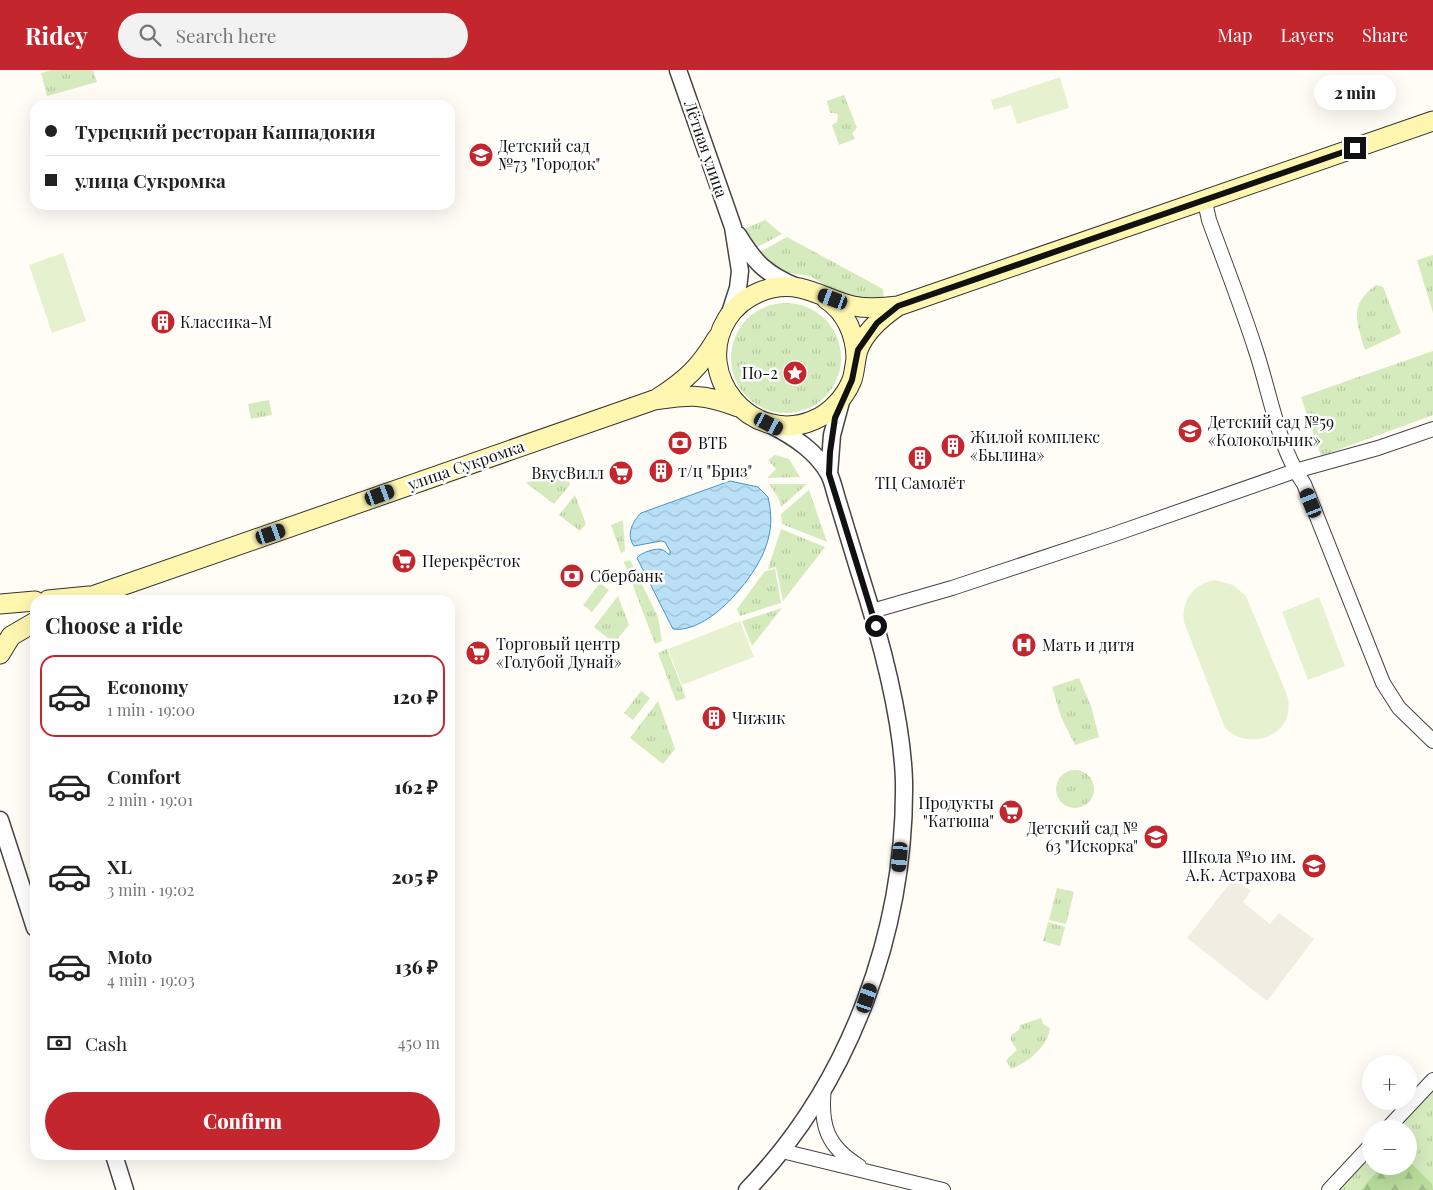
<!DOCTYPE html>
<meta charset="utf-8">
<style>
body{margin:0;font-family:"Playfair Display",serif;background:#f2f2f2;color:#222;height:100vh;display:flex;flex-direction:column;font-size:19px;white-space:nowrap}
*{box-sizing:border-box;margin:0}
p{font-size:16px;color:#767676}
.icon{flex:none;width:28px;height:28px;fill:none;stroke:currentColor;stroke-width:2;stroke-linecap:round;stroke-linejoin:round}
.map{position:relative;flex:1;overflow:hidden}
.side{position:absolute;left:30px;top:525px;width:425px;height:565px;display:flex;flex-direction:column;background:#fff;border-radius:15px;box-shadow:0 5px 20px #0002}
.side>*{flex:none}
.top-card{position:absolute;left:30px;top:30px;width:425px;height:110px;border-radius:15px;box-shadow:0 5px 20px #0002;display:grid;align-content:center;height:110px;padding:0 15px;background:#fff}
.fabs{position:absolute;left:1362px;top:985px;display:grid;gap:10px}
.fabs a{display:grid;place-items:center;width:55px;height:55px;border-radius:50%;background:#fff;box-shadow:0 5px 20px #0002;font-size:25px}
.end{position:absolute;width:22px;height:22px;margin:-11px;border:6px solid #111;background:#fff;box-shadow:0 0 0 2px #fff}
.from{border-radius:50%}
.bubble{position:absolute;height:35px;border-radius:18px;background:#fff;box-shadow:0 5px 20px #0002;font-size:16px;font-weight:800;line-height:35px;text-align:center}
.car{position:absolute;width:15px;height:30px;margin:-15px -8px;border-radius:6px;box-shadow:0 0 4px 1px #0007;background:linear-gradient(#222 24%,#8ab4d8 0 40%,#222 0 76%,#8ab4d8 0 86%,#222 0)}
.top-card b{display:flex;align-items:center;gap:18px;height:48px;font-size:19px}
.top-card b+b{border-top:1px solid #e0e0e0}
.top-card i{width:12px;height:12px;background:#222}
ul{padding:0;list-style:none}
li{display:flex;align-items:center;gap:15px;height:82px;margin:0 10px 8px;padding:0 5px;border:2px solid transparent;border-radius:15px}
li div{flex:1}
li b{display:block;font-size:19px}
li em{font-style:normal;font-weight:800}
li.on{border-color:#c4262e}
li>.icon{width:45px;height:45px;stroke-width:1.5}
h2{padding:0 15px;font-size:22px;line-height:60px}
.pay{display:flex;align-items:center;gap:12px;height:55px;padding:0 15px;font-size:19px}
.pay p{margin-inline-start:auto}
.primary-button{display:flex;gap:10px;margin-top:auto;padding:10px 15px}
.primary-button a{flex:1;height:58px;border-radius:30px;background:#c4262e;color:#fff;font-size:20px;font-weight:800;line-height:58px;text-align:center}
header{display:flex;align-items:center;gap:30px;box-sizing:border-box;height:70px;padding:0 25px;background:#c4262e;color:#fff}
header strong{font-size:24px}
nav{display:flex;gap:28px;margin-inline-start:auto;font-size:18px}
.search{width:350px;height:45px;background:#f2f2f2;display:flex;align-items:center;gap:12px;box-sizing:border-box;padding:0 18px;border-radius:28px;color:#767676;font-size:19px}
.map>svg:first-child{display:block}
.grass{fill:url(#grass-tufts)}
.forest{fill:url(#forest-firs)}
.pitch{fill:#e6f2cf}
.plaza{fill:#f1ede2}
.water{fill:url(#water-waves);stroke:#3f96cf}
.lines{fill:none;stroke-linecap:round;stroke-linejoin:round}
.minor-casing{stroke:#444;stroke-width:16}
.tertiary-casing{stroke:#444;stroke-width:19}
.secondary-casing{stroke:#333;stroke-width:21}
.minor{stroke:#fff;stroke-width:14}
.tertiary{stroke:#fff;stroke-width:16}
.secondary{stroke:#fff6b0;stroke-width:19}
.route{stroke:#111;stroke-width:6}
.labels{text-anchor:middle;stroke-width:5;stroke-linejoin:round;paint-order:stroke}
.poi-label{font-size:16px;fill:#111;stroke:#fff;text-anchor:start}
.street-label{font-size:16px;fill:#111;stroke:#fff}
</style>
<header>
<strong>Ridey</strong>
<div class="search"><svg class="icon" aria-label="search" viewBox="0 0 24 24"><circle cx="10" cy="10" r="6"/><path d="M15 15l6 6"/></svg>Search here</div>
<nav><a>Map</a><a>Layers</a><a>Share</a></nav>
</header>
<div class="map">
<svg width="1433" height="1120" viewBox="0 0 1433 1120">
<defs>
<pattern id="grass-tufts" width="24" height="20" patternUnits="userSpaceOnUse" patternTransform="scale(1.25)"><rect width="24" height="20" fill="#d5ebbd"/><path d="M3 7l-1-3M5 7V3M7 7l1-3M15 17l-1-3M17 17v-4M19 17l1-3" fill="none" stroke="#b6c8a1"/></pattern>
<pattern id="forest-firs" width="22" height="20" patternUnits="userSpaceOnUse" patternTransform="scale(1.25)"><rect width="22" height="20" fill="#b9dc9c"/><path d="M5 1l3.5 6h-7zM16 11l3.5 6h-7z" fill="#9ebc85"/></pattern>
<pattern id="water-waves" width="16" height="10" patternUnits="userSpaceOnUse" patternTransform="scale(1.25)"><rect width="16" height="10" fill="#b9e0f7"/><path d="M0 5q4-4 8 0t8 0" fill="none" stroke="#9ebfd3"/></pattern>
</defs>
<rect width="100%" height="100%" fill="#fffdf5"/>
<path class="grass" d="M51,0H93L97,12L47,26L41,3Z
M844,25L857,58L852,63L855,69L839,75L832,55L837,52L838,45L835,43H830L827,31Z
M765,150L782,164L752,180L744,159Z
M787,167L883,219L884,229H861L834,221L810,206L784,202L754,185Z
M1433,185V243L1417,190Z
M1376,215L1383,217L1401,263L1365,280C1356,251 1349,235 1376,215Z
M731 288a55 55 0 1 1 110 0a55 55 0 1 1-110 0Z
M1433,281V345L1321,386L1301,327Z
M269,330L272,345L251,349L248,334Z
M775,385L789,389L800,407L767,408L776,399L768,390Z
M565,398L570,415L554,434L526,413Z
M769,414H807L781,437L779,429Z
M809,420L827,472L782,454L781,444Z
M575,425L586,454L580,461L559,445Z
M623,450L625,481L621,483L611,455Z
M781,459L825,477L783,531L776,497L768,499Z
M630,490L658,547L662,571L655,574L624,492Z
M775,499L781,533L740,546L737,539L765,501Z
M600,513L609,520L592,542L583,535Z
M618,526L629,555L614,573L594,557Z
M782,538L752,576L742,551Z
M667,579L686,628L676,631L658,583Z
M1079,608L1091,636L1099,667L1075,675L1061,647L1052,617Z
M641,621L650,628L633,650L624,643Z
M658,631L675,679L663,694L630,668Z
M1056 719a19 19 0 1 1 38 0a19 19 0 1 1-38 0Z
M1057,818L1074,822L1066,854L1049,850Z
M1048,852L1065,857L1060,876L1043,871Z
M1041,948L1043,954L1050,958C1048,976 1028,993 1011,999L1006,990L1017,980L1011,971V965L1019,960L1020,955Z
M1433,1018V1120H1337L1371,1084V1096H1409V1059H1395Z"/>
<path class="forest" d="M1409,1091L1432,1114L1433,1120H1361L1382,1096H1409Z"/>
<path class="pitch" d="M1060,7L1069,38L1017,54L1011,35L994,40L991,30Z
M63,183L86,251L52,263L29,195Z
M1215,510L1233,515L1246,526L1287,625C1298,663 1252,684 1225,658L1184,552C1181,531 1194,513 1215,510Z
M1319,527L1345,596L1308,610L1282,542Z
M740,551L754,587L682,615L668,579Z"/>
<path class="plaza" d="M1234,808L1251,821L1243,832L1270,854L1279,843L1314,869L1267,931L1187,868Z"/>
<path class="water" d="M730,411L758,417L768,427C772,444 772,460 766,476C756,507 709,564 673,559L637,488C640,483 656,477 663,480C666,481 667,484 670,485V481L665,472L661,471L634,476C626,465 632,452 641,443Z"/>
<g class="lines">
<defs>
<path id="minor" d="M1205,132L1209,150C1225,194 1242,237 1256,281C1270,323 1278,377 1304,414L1383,613L1399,638L1433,671
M872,541L952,518L1112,465L1295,401L1378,378L1433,359
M824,1017C820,1054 826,1076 859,1096
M1387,1059L1433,1010
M782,1081L943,1120
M1329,1120L1371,1075"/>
<path id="tertiary" d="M678,0L733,157L740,201L738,218L729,246
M738,165C755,193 766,204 797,217
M829,404L832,365L842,328
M0,750L35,858
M114,1085L125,1120
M747,1120C851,1013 906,859 904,711C902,646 879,563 859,501C852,478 845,455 838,432C835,423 833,412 829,404C816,381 794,367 771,355"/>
<path id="secondary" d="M826,229C846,242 856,265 856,289
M898,236C882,247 865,261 858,280C855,290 855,301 852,310C845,327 831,343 814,350C752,377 692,305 727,249C742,225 773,212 800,218C818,222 835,232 853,236C868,239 883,238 898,236L1433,51
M658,328C686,310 700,297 717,268
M48,530L89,526
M81,530L654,330C690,325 703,323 738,337
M0,534L35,531
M0,584L11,566L35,552"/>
</defs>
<use href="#minor" class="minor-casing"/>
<use href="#tertiary" class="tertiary-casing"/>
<use href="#secondary" class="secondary-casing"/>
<use href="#minor" class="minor"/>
<use href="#tertiary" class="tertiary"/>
<use href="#secondary" class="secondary"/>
</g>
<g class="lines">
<path class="route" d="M876,556L829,404L830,382L835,348L852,310L858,280L877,253L898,236L1355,78"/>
</g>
<defs>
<symbol id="school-disc" viewBox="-11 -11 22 22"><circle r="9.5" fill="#c4262e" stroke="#fff"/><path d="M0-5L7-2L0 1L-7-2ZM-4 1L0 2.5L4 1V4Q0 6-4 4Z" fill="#fff"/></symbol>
<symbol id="building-disc" viewBox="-11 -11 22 22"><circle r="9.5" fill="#c4262e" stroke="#fff"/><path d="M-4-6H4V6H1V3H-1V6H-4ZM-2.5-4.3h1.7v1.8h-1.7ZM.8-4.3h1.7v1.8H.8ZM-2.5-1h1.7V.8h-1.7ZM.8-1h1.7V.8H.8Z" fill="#fff"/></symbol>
<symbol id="sight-disc" viewBox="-11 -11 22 22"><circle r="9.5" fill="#c4262e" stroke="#fff"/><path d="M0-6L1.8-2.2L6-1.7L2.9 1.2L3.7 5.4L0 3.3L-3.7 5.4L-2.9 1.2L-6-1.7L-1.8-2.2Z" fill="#fff"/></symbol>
<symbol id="bank-disc" viewBox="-11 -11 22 22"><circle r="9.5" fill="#c4262e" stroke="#fff"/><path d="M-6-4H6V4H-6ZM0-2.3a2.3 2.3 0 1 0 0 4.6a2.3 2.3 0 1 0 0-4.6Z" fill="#fff"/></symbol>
<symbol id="supermarket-disc" viewBox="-11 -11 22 22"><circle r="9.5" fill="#c4262e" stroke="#fff"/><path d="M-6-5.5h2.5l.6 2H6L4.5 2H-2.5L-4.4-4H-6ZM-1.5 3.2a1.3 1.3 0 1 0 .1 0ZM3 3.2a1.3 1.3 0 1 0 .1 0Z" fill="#fff"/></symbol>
<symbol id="hospital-disc" viewBox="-11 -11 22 22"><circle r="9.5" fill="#c4262e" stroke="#fff"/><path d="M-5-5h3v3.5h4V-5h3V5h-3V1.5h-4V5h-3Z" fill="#fff"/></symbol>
</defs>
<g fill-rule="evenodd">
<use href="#school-disc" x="467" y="71" width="28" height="28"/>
<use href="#building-disc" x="149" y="238" width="28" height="28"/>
<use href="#sight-disc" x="781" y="289" width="28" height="28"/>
<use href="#school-disc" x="1176" y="347" width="28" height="28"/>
<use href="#bank-disc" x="666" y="359" width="28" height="28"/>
<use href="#building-disc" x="939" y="362" width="28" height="28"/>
<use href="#building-disc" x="906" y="374" width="28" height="28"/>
<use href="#building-disc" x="647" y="387" width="28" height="28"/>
<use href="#supermarket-disc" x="607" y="389" width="28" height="28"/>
<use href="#supermarket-disc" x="390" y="477" width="28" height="28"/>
<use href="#bank-disc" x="558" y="492" width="28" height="28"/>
<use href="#hospital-disc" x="1010" y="561" width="28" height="28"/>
<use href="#supermarket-disc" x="464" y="569" width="28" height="28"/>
<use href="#building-disc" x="700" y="634" width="28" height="28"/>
<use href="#supermarket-disc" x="997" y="728" width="28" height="28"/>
<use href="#school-disc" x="1142" y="753" width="28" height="28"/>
<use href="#school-disc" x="1300" y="782" width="28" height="28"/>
</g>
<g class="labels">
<g class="poi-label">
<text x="498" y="82">Детский сад<tspan x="498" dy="18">№73 "Городок"</tspan></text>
<text x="180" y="258">Классика-М</text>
<text x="778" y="309" text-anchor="end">По-2</text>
<text x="1208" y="358">Детский сад №59<tspan x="1208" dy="18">«Колокольчик»</tspan></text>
<text x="970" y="373">Жилой комплекс<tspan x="970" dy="18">«Былина»</tspan></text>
<text x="698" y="379">ВТБ</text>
<text x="678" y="407">т/ц "Бриз"</text>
<text x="604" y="409" text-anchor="end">ВкусВилл</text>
<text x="920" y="419" text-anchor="middle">ТЦ Самолёт</text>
<text x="422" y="497">Перекрёсток</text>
<text x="590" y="512">Сбербанк</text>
<text x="496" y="580">Торговый центр<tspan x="496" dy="18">«Голубой Дунай»</tspan></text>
<text x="1042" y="581">Мать и дитя</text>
<text x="732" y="654">Чижик</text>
<text x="994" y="739" text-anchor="end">Продукты<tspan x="994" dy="18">"Катюша"</tspan></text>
<text x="1138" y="764" text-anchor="end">Детский сад №<tspan x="1138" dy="18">63 "Искорка"</tspan></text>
<text x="1296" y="793" text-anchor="end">Школа №10 им.<tspan x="1296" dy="18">А.К. Астрахова</tspan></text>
</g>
<g class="street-label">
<text transform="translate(706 79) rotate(71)" y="6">Лётная улица</text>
<text transform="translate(466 395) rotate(-19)" y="6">улица Сукромка</text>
</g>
</g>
</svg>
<div class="fabs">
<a>+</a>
<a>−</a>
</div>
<i class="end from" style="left:876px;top:556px"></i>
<i class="end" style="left:1355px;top:78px"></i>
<div class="bubble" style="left:1314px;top:5px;width:82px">2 min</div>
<i class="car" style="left:833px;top:229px;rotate:290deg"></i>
<i class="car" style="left:769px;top:354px;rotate:117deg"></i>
<i class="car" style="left:380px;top:425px;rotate:70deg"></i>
<i class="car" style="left:1311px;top:433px;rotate:338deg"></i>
<i class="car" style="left:271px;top:464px;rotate:71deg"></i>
<i class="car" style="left:900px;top:787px;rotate:185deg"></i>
<i class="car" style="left:867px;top:928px;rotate:19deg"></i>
<div class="top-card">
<b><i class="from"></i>Турецкий ресторан Каппадокия</b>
<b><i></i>улица Сукромка</b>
</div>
<section class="side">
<h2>Choose a ride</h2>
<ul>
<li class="on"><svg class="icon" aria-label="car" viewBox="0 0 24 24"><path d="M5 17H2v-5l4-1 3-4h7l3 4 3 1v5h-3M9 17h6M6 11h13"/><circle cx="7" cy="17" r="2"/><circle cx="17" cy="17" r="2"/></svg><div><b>Economy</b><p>1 min · 19:00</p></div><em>120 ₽</em></li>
<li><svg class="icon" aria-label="car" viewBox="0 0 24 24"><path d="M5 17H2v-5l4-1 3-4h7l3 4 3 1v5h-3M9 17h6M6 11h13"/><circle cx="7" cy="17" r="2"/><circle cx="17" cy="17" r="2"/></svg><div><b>Comfort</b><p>2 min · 19:01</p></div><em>162 ₽</em></li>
<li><svg class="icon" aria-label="car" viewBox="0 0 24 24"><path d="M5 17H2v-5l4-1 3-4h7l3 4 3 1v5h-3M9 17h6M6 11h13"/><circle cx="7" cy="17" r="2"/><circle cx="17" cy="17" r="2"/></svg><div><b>XL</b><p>3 min · 19:02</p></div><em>205 ₽</em></li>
<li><svg class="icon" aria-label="car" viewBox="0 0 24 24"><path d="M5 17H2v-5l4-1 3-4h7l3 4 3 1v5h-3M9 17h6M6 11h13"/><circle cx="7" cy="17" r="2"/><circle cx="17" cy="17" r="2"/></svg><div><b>Moto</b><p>4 min · 19:03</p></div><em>136 ₽</em></li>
</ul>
<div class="pay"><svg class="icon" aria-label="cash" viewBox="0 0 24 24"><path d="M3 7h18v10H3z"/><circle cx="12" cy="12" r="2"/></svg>Cash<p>450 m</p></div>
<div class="primary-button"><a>Confirm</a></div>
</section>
</div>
